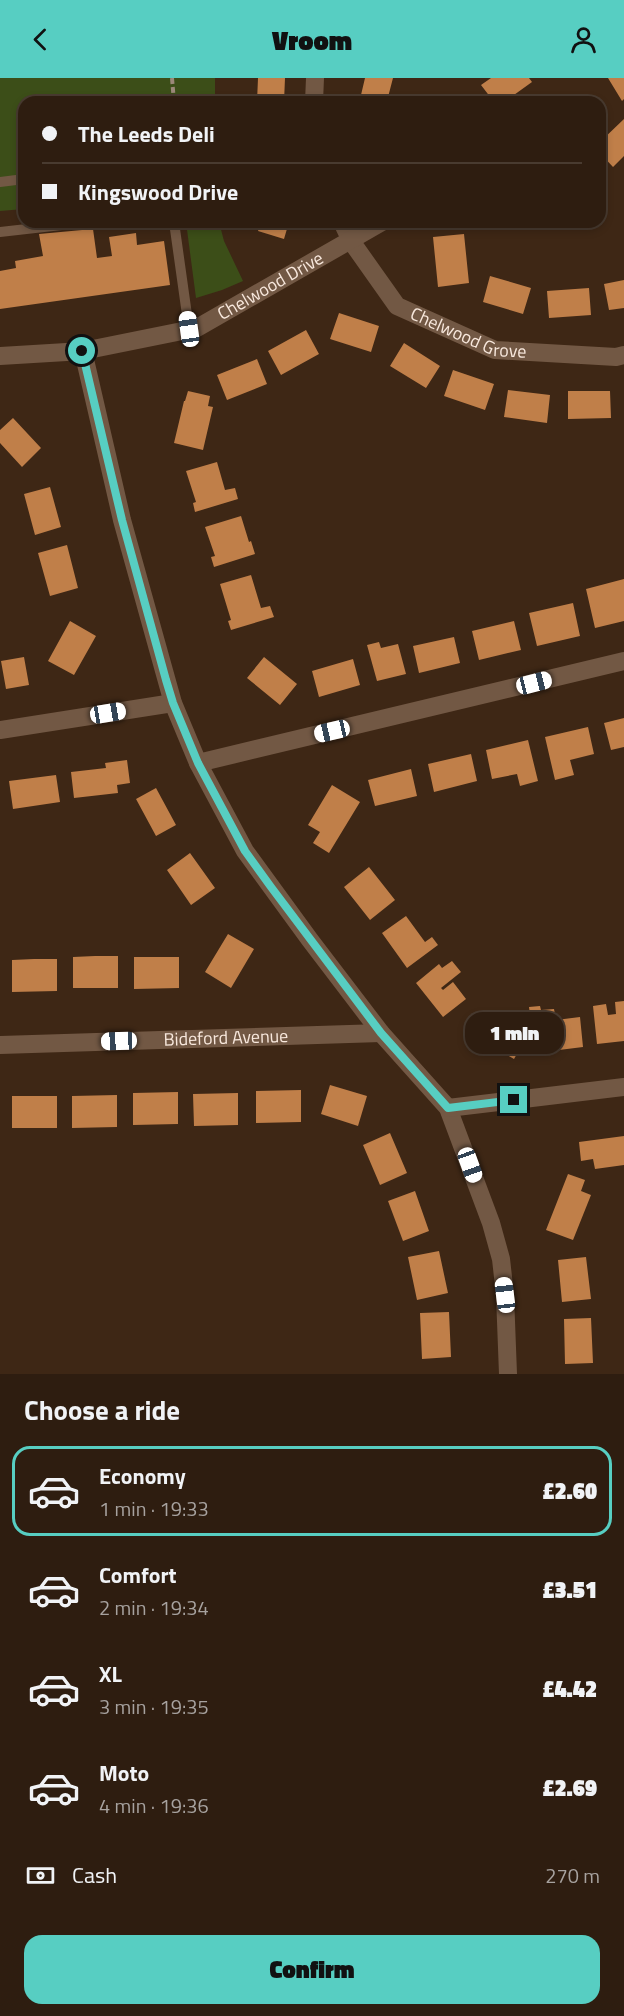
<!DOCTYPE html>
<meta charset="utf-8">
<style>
body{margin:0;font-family:"Titillium Web",sans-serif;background:#362619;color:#f1f3f6;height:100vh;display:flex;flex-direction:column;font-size:22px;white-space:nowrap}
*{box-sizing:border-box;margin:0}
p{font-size:20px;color:#a7a29f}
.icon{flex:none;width:33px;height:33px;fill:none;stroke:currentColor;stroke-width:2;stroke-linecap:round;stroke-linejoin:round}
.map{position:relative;height:1296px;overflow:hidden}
.side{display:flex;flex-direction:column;background:#2e1d10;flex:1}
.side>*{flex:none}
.hud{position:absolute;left:18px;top:18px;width:588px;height:132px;border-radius:18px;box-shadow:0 3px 9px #0003,0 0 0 2px #493b30;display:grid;align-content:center;height:132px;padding:0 24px;background:#2e1d10}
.end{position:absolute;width:27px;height:27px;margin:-14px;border:8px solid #57cec2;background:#111;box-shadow:0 0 0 3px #111}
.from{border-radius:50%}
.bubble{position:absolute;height:42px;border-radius:18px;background:#2e1d10;box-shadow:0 3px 9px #0003,0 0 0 2px #493b30;font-size:20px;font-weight:800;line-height:42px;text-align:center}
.car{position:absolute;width:18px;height:36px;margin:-18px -9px;border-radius:8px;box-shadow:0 0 4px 2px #0007;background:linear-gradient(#fff 24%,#345 0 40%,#fff 0 76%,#345 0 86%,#fff 0)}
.hud b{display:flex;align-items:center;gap:21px;height:57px;font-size:22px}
.hud b+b{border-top:2px solid #493b30}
.hud i{width:15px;height:15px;background:#f1f3f6}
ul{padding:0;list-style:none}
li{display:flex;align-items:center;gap:18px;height:90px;margin:0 12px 9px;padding:0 12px;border:3px solid transparent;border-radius:18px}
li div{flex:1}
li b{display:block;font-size:22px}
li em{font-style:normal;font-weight:800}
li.on{border-color:#57cec2}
li>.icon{width:54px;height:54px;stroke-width:1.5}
h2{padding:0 24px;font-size:27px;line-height:72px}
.pay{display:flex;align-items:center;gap:15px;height:66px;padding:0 24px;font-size:22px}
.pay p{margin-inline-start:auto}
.primary-button{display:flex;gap:12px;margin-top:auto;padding:12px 24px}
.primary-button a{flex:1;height:69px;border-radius:18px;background:#57cec2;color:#111;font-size:24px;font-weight:800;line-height:69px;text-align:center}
header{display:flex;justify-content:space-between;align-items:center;height:78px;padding:0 24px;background:#57cec2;color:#111;font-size:27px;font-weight:800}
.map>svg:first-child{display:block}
.green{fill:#3c4e18}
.building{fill:#c07f49}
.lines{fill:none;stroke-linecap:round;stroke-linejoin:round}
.path{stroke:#9b8879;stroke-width:4;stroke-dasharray:6 3;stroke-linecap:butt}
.lane{stroke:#725844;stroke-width:10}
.street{stroke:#725844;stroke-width:18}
.route{stroke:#57cec2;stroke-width:8}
.labels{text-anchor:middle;stroke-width:6;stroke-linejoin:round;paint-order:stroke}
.street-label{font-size:18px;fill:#f8e8dd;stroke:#341e0b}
</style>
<header><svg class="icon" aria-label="back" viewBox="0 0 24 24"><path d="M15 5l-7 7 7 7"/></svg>Vroom<svg class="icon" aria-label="person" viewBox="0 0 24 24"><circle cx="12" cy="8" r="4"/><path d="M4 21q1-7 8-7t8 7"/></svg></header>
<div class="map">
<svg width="624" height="1296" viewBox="0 0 624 1296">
<rect width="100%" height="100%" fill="#3e2715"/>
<path class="green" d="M0,0H215V24H24V131L0,133Z
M186,144H219L224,163L243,203L222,212L196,220Z"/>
<path class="building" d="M258,0H285L284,24H257Z
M365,0H393L387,23L361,17Z
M491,0H529L532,4L504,24H494L481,7Z
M608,0H624V21L622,23Z
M624,41V78L613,89L600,75V64Z
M261,144H289L284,161L258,153Z
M93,151L97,180L112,178L109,159L136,155L137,167L164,163L170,207L0,231V193L16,190L15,183L43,178L39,156Z
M464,156L469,205L438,209L433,159Z
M490,198L531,210L523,236L483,224Z
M624,202V230L609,232L604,206Z
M589,210L591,237L549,240L547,213Z
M339,235L379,248L371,274L330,261Z
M306,252L319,276L281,297L268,273Z
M404,265L440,288L426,310L390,288Z
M257,281L267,306L227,322L217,297Z
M453,292L494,306L485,332L444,318Z
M508,312L550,317L547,345L504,339Z
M188,313L210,318L208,328L213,329L203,372L174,365L184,323H185Z
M568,313H610L611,340L568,341Z
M13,340L41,370L22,389L0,365V352Z
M217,384L225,412L235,410L238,421L195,434L193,425L196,424L186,393Z
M50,409L61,449L35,457L24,416Z
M241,438L249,464L251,463L255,476L214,489L211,479L215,478L205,449Z
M67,467L78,510L50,518L38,475Z
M251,497L261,530L270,528L274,539L231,552L228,543L231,542L220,506Z
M624,501V543L595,550L586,511Z
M573,525L580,558L537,568L529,535Z
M70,543L96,558L74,597L48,583Z
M514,543L521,572L479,582L472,553Z
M454,559L460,585L419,595L413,568Z
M379,564L381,570L398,566L406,596L377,603L367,567Z
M24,579L29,607L6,611L1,583Z
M264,579L297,606L280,627L247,600Z
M353,581L360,607L319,619L312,593Z
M624,640V669L611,672L604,645Z
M588,649L594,676L570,682L574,697L555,702L545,659Z
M528,662L538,703L520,708L517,696L492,701L486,672Z
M471,676L477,703L434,714L428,686Z
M127,682L130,705L117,707L118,715L74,720L71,694L106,690L105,685Z
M411,691L417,718L375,728L368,702Z
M56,697L60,724L13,731L9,703Z
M332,707L360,724L329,775L313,765L320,754L308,747Z
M156,710L176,747L156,758L136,721Z
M190,775L215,810L191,827L167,792Z
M369,789L395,822L370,842L344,809Z
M406,838L425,864L432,859L438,867L407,890L382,855Z
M228,856L254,871L231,910L205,894Z
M95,878H118V910H73V879Z
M134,879H179V910L134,911Z
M34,881H57V913L12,914V882Z
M452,883L461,894L441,910L443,912L453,904L466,921L443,939L416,905L439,886L442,890Z
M624,923V963L597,966L593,928L606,926L608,937L616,936L615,924Z
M540,928L541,932L554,931L556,942L580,939L583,969L535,975L529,929Z
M479,935L526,960L514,981L502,974L500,977L466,958Z
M330,1007L367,1018L358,1048L321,1036Z
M301,1012V1044L256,1045V1013Z
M178,1014V1046L133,1047V1015Z
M238,1015V1047L194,1048L193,1016Z
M117,1017V1049L72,1050V1018Z
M12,1018H57V1050H12Z
M390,1055L407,1095L380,1107L363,1067Z
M624,1058V1087L595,1091L593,1081L581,1083L579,1064Z
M568,1096L585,1102L581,1113L591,1117L573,1162L546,1152Z
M415,1113L429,1153L403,1163L388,1123Z
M439,1173L448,1215L417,1222L408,1179Z
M586,1179L591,1221L562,1224L558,1182Z
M449,1234L451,1279L422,1281L420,1235Z
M591,1240L593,1285L565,1286L564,1241Z"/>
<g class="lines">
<path class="path" d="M172,0L174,24"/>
<path class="lane" d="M0,104L24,101
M174,144L189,251
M0,154L88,144"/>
<g class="street">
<path d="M314,24L315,0"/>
<path id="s1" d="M342,144L351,163L397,228L495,272L616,279L624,277"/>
<path d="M83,273L122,442L173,625L198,685L245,773L310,862L381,955L448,1030L491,1145L501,1181L505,1217L508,1296"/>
<path id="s2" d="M0,278L83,273L197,250L382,144"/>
<path d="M0,652L173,625"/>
<path d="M198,685L624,583"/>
<path id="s3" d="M0,967L381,955"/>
<path d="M448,1030L624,1009"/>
</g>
</g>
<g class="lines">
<path class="route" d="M82,273L122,442L166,602L173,625L198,685L245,773L271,809L381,955L448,1030L514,1022"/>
</g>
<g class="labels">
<g class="street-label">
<text dy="6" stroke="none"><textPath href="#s2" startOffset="284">Chelwood Drive</textPath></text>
<text dy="6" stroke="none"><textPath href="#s1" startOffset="178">Chelwood Grove</textPath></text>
<text dy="6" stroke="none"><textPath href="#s3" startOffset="226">Bideford Avenue</textPath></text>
</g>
</g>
</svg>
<i class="end from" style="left:82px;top:273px"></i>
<i class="end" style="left:514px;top:1022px"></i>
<div class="bubble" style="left:465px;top:934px;width:99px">1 min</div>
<i class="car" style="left:189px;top:251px;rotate:352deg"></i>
<i class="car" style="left:534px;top:605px;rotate:76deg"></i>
<i class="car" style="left:108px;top:635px;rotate:81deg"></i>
<i class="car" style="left:332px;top:653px;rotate:257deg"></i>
<i class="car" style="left:119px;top:963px;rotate:268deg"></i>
<i class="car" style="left:470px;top:1087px;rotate:160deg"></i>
<i class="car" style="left:505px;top:1217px;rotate:353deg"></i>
<div class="hud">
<b><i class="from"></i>The Leeds Deli</b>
<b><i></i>Kingswood Drive</b>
</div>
</div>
<section class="side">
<h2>Choose a ride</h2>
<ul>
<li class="on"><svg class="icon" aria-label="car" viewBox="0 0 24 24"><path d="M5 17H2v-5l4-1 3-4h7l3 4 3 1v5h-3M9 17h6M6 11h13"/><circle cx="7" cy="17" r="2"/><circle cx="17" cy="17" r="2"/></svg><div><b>Economy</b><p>1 min · 19:33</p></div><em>£2.60</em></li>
<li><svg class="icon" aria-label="car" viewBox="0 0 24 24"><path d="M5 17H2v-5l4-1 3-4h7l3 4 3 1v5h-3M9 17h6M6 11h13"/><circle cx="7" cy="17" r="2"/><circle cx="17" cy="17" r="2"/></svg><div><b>Comfort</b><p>2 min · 19:34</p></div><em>£3.51</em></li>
<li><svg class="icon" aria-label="car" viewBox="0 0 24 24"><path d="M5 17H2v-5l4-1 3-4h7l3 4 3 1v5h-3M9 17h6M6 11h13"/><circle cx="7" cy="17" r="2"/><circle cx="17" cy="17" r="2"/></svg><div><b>XL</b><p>3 min · 19:35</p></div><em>£4.42</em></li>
<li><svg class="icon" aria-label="car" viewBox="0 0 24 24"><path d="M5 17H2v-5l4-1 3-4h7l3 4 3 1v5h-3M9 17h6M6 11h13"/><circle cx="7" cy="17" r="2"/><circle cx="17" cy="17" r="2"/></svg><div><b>Moto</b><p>4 min · 19:36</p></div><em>£2.69</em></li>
</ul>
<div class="pay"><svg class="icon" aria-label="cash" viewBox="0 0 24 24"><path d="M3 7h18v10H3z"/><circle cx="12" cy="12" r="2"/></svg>Cash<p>270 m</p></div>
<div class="primary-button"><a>Confirm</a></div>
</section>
